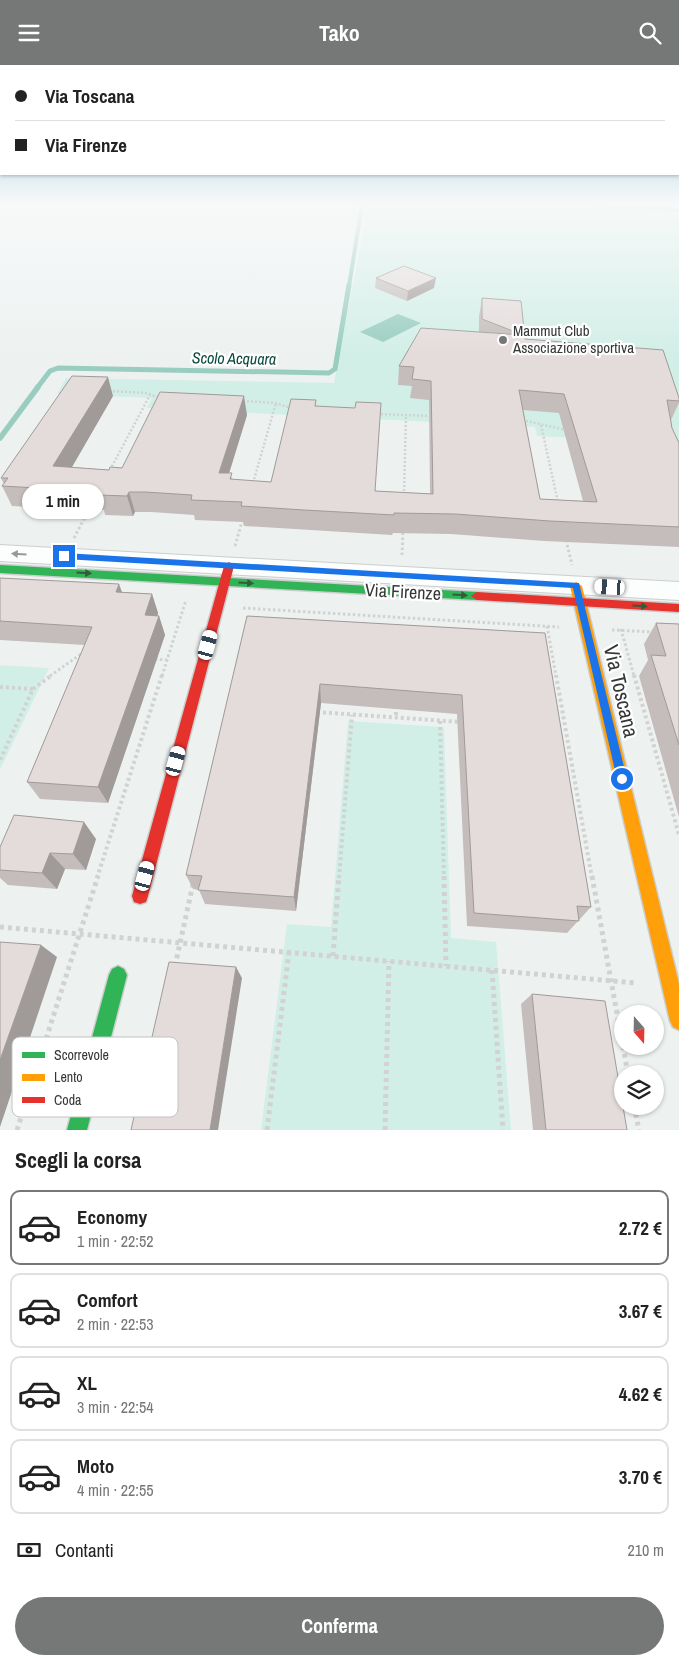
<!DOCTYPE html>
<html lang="it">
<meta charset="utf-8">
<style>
body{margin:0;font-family:"Archivo Narrow",sans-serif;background:#f6f6f6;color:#222;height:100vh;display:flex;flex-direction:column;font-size:19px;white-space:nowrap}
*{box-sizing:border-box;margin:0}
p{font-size:16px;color:#767676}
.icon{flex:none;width:28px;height:28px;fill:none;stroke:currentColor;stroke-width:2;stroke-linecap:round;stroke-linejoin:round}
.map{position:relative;height:1065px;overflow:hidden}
.drawer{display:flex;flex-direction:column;background:#fff;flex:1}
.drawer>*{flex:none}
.banner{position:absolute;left:0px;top:0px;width:680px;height:110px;box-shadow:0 1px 4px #0004;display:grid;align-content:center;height:110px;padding:0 15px;background:#fff}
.needle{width:32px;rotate:160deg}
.tools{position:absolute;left:614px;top:940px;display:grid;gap:10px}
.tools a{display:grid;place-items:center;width:50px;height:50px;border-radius:50%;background:#fff;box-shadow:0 1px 4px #0004;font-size:25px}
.end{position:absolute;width:22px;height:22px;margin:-11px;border:6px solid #1a73e8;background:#fff;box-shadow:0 0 0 2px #fff}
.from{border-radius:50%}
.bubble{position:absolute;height:35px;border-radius:18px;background:#fff;box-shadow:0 1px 4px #0004;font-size:16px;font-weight:700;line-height:35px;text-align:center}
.car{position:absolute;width:15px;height:30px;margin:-15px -8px;border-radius:6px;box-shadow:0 0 4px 1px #0007;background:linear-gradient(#fff 24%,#345 0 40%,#fff 0 76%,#345 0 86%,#fff 0)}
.banner b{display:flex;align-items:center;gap:18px;height:48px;font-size:19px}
.banner b+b{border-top:1px solid #e0e0e0}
.banner i{width:12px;height:12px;background:#222}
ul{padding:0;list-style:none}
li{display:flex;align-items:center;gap:15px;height:75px;margin:0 10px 8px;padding:0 5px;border:2px solid #e0e0e0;border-radius:10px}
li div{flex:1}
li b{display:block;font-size:19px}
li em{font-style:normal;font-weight:700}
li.active{border-color:#757877}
li>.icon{width:45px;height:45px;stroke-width:1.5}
h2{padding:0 15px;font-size:22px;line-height:60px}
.pay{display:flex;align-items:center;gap:12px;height:55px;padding:0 15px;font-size:19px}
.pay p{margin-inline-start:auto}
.cta{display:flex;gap:10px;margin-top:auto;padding:10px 15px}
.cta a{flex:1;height:58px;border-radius:30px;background:#757877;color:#fff;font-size:20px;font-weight:700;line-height:58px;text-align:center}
header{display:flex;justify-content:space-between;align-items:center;height:65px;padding:0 15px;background:#757877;color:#fff;font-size:22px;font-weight:700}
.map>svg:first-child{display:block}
.green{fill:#d2efe7}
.water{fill:#99cdbf}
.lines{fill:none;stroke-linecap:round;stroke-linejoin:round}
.stream-far2{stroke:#99cdbf;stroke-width:4}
.stream-far1{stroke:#99cdbf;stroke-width:5}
.stream{stroke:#99cdbf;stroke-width:5.5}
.street-casing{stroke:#cbcecd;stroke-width:2}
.fast-casing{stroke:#cbcecd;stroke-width:3}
.slow-casing{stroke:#cbcecd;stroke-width:3}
.jam-casing{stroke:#cbcecd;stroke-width:3}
.path-far3{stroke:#d2d2d2;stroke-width:2.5;stroke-dasharray:2 2;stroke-linecap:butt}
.path-far2{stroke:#d2d2d2;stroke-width:3;stroke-dasharray:2.5 2.5;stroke-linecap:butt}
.path-far1{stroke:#d2d2d2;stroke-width:4;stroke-dasharray:3 3;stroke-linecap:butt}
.path{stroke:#d2d2d2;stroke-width:5;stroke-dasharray:4 4;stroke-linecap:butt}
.street{fill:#fcfdfd;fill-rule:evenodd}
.fast{fill:#30b455;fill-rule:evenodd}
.slow{fill:#ff9f0a;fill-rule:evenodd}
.jam{fill:#e5322d;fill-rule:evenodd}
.wall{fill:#c4bdbc;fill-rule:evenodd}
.shaded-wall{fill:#a09a99}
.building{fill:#e4dcdb;stroke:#a09a99;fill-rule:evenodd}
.oneway{fill:#989a9a}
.oneway2{fill:#335c3f}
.route{fill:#1a73e8}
.poi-dot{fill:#757877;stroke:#fff;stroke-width:2}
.labels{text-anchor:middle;stroke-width:4.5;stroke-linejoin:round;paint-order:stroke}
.far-poi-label{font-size:15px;fill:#343736;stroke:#fff;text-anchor:start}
.far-water-label{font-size:16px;font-style:italic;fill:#0a4a3d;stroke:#fff}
.street-label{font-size:18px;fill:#343736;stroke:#fff}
.near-street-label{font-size:21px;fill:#343736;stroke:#fff}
.key{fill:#fff;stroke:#c2c3c3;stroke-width:1}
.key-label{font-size:14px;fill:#343736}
</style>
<header><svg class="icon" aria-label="menu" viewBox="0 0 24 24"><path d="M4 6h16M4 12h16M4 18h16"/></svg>Tako<svg class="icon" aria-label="search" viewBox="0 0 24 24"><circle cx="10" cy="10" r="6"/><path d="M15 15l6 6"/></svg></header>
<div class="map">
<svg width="679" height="1065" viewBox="0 0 679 1065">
<rect width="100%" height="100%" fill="#edf2f1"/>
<path class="green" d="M368,140H554L679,145V378L537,371L535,362L147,343L152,333L57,329L66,313L334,318Z
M0,600L49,603L0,705Z
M348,656L444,662L451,873L496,877L511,1065H261L287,859L331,862Z"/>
<path class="water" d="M398,249L421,258L383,277L360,267Z"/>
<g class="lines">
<path class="stream-far2" d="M591,140L679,145
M349,221L362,140"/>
<path class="stream-far1" d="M37,323L50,306L58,303L329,308L335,304L349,220"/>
<path class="stream" d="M0,373L38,322"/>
<defs>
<path id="street" d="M0,480L679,517V535L0,496Z"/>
<path id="fast" d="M0,500L477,527L483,531L477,535L0,508Z
M118,901L124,904L127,910L87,1065H67L109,910L112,904Z"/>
<path id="slow" d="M576,517L582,521L679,919V965L673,962L670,956L570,521Z"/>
<path id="jam" d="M229,497L234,501L148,831L146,837L140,839L134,837L132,831L224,501Z
M477,527L679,539V547L477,535L471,531Z"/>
</defs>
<use href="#street" class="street-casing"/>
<use href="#fast" class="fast-casing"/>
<use href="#slow" class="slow-casing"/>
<use href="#jam" class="jam-casing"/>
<path class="path-far3" d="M109,326L146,328L160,333
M243,336L276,338L291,343
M377,349L433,351
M522,355L566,365
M541,360L558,437
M110,405L150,330
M253,418L276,338
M404,430L406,350
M86,451L91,441"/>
<path class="path-far2" d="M74,473L86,450
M566,475L572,500
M235,481L243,453
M402,490L403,466
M243,543L559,562
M547,561L556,611
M621,564L634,611
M612,565L653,567
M155,594L167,595
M50,611L81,589L84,590
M162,611L186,535"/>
<path class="path-far1" d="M556,610L592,813
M634,610L679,770
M0,622L33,624L0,695
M33,624L52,610
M396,641V653
M317,647L461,657
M440,656L444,813
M97,813L162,610
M339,813L352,650"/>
<path class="path" d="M444,811L446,901
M592,811L622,976
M0,862L636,918
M333,891L339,811
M175,901L193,819
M492,905L503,1065
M623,981L628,1009
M634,1041L639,1065
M17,1065L98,811
M267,1065L289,887
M385,1065L389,896"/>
<use href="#street" class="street"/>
<use href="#fast" class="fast"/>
<use href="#slow" class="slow"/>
<use href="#jam" class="jam"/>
</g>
<path class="wall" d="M376,213L434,223L407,236L375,223Z
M482,233L521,236L525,274L679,333V338L671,355L672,363L679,378V482L544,476L451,469L393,468L392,470L244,461L243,457L195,455L194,450L151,447H135L133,451L105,450L104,445L65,442L64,444L12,441L2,421L4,419L1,413L113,331L72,402L109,405L122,403L247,350L229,408L233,415L271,417L316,335V341L376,426L430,429L429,335L410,333L412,321L398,320L399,301L479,267V251ZM523,345L559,348L583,436L540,434Z
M0,513L122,527L152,529L158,548V550L159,551L165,570L108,738L40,734L27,717L85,580L0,575Z
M247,551L545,568L591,842L567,868L467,861L457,649L321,638L296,846L205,839L199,825L193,824L186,810Z
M656,558L679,559V752L639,611L648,595L644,579Z
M96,774L86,805L65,804L57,824L8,820L0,813V782Z
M532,929L627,1065H533L521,939Z"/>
<path class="shaded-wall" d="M436,213L434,223L407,236L408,226Z
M108,312L113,331L61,421L53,401Z
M244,331L247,350L223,428L219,408Z
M56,422L65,442L64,444L55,424Z
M129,427L135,447L133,451L127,431Z
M119,519L126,538L116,527Z
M152,529L158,548L152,569L145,550Z
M159,551L165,570L108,738L98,722Z
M320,619L321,638L296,846L294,832Z
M84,757L96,774L86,805L73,789Z
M50,788L65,804L57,824L42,808Z
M41,880L57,892L0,1062V995Z
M236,902L242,913L218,1065H210Z"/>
<path class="building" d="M404,201L436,213L408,226L376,213Z
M482,233L521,236L525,274L663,285L679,333V336L667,335L672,363L679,378V462L550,456L455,449L394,448V450L304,445L241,441L242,437L191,435L192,430L145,427H129L127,431L98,430L100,426L56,422L55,424L2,421L8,413H1L72,311L108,312L53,401L109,405L110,402L122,403L160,327L244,331L219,408H232L230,414L271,417L291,334L316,335L315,341L355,343L356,337L381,338L375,426L433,429L431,316L412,314L414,302L399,301L421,263L523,270L482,254ZM519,325L564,329L597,437L540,434Z
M0,513L119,519L116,527L152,529L145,550L159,551L98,722L27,717L92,562L0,556Z
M247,551L545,568L591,842L577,841L579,856L474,848L462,630L320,619L294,832L198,825L202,811L186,810Z
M656,558L679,559V680L651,590L666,591Z
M14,750L84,757L73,789L50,788L42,808L0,805V782Z
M0,877L41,880L0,995Z
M169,897L236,902L210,1065H131Z
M532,929L605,936L627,1065H546Z"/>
<defs><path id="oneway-solid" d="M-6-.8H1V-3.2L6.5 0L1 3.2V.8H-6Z" transform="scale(1.25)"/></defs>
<use class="oneway" href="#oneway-solid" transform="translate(19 489) rotate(-177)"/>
<g class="oneway2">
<use href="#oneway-solid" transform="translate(84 508) rotate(3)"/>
<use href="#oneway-solid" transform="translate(246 518) rotate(3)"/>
<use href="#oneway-solid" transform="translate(460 530) rotate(3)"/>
<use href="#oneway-solid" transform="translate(640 541) rotate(3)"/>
</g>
<linearGradient id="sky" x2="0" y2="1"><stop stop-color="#88bed8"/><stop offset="0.48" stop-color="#f7f9f9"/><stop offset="1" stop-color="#f7f9f9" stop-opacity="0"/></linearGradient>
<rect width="679" height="289" fill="url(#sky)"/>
<path class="route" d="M64,488L579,518L627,714L622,718L617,714L573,523L64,494L60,491Z"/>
<circle class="poi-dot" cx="503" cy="275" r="5"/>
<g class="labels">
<g class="far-poi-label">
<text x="513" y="271">Mammut Club<tspan x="513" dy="17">Associazione sportiva</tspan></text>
</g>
<g class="far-water-label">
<text transform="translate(234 293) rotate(1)" y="6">Scolo Acquara</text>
</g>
<g class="street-label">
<text transform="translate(403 527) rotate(3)" y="6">Via Firenze</text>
</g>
<g class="near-street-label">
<text transform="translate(621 626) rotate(77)" y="7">Via Toscana</text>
</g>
</g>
<rect x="12" y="972" width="166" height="80" rx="8" class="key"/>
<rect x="22" y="987" width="23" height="6" fill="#30b455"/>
<rect x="22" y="1009" width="23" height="7" fill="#ff9f0a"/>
<rect x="22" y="1032" width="23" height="6" fill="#e5322d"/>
<g class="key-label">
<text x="54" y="995">Scorrevole</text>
<text x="54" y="1017">Lento</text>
<text x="54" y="1040">Coda</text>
</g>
</svg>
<div class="tools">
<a><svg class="needle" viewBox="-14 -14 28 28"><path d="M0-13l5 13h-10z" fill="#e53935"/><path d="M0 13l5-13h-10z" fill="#767676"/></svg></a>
<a><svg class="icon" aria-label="layers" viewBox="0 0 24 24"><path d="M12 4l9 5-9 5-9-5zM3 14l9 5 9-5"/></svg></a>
</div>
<i class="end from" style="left:622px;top:714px"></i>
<i class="end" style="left:64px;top:491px"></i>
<div class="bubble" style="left:22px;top:419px;width:82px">1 min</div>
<i class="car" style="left:610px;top:522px;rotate:273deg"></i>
<i class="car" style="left:208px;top:580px;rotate:15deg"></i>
<i class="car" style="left:176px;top:696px;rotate:15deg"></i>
<i class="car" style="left:145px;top:811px;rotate:15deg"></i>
<div class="banner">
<b><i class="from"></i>Via Toscana</b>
<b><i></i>Via Firenze</b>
</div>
</div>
<section class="drawer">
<h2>Scegli la corsa</h2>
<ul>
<li class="active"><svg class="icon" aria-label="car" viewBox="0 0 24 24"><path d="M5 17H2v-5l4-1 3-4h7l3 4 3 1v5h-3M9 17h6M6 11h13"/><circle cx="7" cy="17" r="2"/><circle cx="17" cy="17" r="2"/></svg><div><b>Economy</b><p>1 min · 22:52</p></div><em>2.72 €</em></li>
<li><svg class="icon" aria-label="car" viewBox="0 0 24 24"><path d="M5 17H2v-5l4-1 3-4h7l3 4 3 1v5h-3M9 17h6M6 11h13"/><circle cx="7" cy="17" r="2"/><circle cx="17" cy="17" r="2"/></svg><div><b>Comfort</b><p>2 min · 22:53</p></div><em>3.67 €</em></li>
<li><svg class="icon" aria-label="car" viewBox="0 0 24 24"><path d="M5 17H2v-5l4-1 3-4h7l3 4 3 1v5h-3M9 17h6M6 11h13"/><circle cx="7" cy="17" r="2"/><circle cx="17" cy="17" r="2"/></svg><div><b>XL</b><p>3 min · 22:54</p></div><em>4.62 €</em></li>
<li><svg class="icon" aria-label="car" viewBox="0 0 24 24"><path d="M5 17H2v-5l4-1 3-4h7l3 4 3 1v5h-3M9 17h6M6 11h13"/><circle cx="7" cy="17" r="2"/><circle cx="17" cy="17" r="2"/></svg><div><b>Moto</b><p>4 min · 22:55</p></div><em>3.70 €</em></li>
</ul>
<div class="pay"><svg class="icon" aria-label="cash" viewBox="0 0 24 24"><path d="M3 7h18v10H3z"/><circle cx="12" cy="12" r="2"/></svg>Contanti<p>210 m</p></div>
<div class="cta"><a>Conferma</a></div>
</section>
